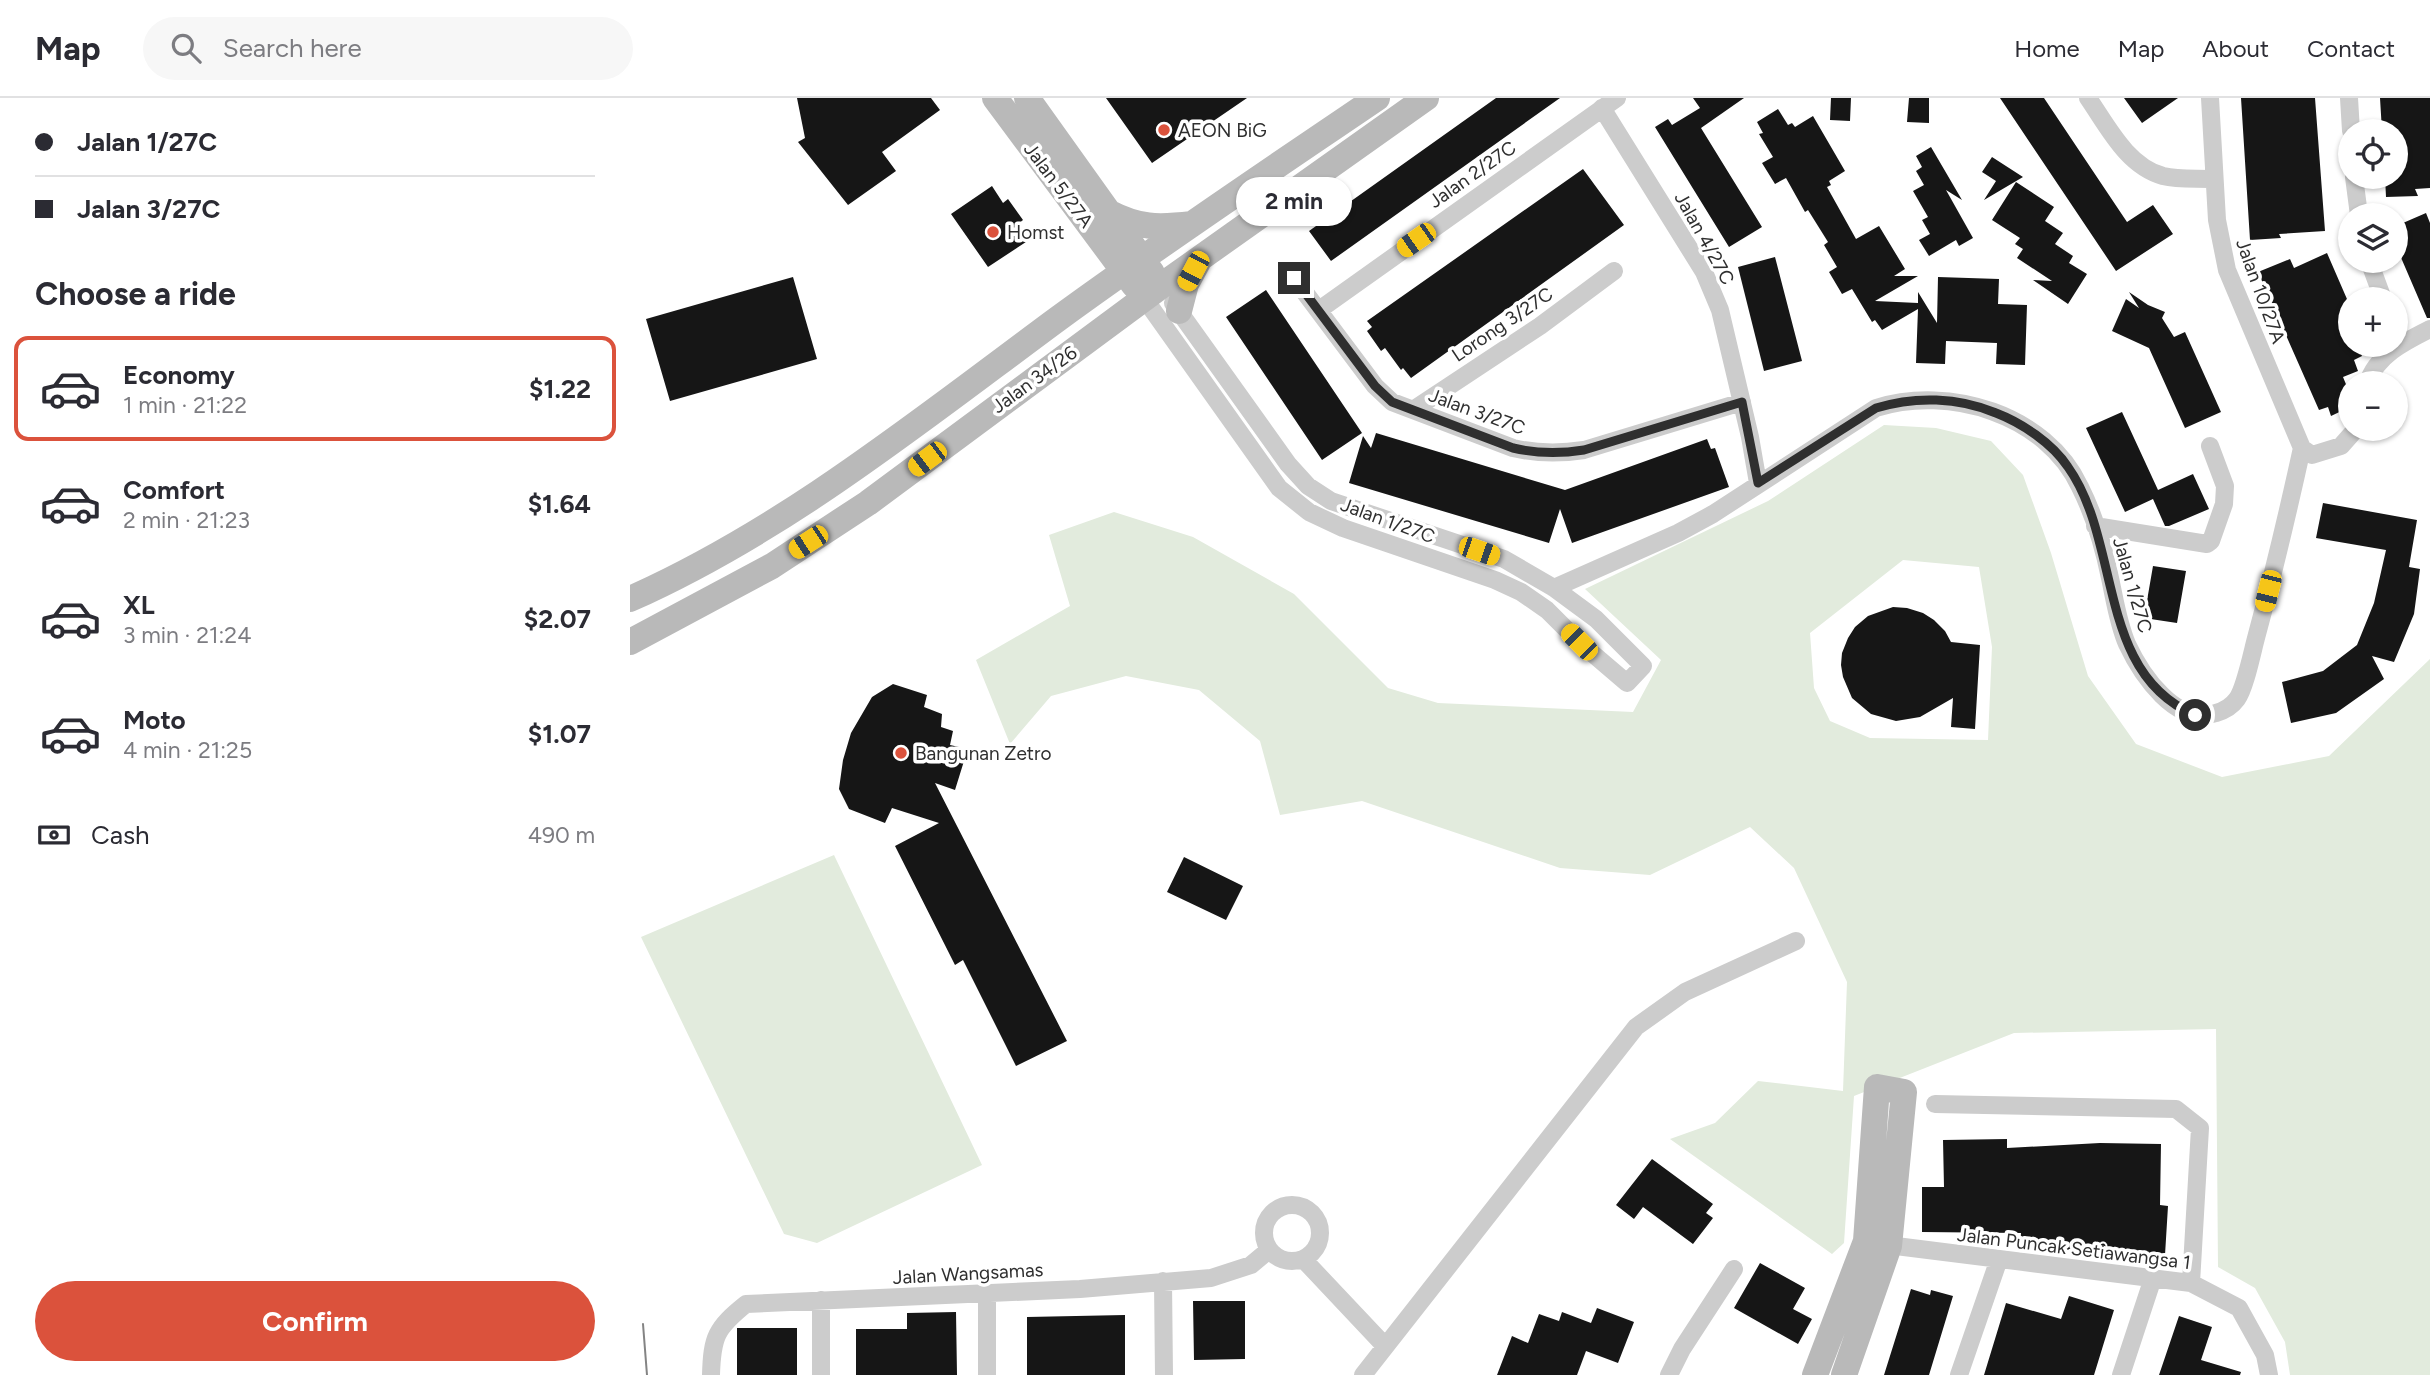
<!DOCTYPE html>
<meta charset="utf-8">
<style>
body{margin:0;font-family:Figtree,sans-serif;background:#f7f7f7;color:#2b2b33;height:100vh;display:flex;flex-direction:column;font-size:26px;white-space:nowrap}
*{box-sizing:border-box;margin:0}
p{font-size:23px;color:#7c7c81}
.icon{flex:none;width:38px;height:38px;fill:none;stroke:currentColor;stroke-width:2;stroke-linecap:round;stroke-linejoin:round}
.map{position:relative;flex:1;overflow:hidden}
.drawer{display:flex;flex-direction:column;background:#fff;width:630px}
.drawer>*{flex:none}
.hud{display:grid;align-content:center;height:154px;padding:0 35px;background:#fff}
.buttons{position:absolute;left:1708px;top:21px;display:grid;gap:14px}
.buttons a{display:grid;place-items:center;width:70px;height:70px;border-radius:50%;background:#fff;box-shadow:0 2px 5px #0004;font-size:35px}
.end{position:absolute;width:32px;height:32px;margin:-16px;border:9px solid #2f2f2f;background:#fff;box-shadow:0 0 0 4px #fff}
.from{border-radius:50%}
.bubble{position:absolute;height:49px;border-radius:24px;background:#fff;box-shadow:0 2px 5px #0004;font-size:23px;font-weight:700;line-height:49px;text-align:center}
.car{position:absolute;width:21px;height:42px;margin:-21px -10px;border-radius:9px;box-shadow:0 0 5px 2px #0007;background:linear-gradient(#f5c518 24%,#345 0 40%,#f5c518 0 76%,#345 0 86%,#f5c518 0)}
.hud b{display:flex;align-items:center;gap:24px;height:66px;font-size:26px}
.hud b+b{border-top:2px solid #e1e1e2}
.hud i{width:18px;height:18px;background:#2b2b33}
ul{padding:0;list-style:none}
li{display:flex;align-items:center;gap:21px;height:105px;margin:0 14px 10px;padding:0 21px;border:4px solid transparent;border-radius:14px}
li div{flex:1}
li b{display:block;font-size:26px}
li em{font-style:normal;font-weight:700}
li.active{border-color:#db523c}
li>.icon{width:63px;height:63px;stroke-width:1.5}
h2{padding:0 35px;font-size:32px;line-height:84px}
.pay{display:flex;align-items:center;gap:18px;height:77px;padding:0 35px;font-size:26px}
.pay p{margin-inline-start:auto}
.action{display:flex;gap:14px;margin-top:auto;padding:14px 35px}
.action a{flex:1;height:80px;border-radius:42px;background:#db523c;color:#fff;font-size:28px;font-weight:700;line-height:80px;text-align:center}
header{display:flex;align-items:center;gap:42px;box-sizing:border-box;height:98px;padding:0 35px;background:#fff;border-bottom:2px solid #e1e1e2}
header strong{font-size:33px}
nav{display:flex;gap:38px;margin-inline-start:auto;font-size:24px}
.search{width:490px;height:63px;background:#f7f7f7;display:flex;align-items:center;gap:18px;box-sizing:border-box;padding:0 24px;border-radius:38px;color:#7c7c81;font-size:26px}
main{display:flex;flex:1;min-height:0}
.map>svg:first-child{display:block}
.green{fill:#e2ebdd;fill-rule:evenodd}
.building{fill:#161616}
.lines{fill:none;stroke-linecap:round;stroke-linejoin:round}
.street{stroke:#ccc;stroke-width:18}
.secondary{stroke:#b9b9b9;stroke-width:26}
.tram{stroke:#848484;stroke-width:2}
.route{stroke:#2f2f2f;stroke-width:9}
.poi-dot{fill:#db523c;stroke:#fff;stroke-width:2.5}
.labels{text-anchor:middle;stroke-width:7;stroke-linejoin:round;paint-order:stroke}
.poi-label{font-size:19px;fill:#2f2f2f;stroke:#fff;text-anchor:start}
.street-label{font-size:19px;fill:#2f2f2f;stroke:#fff}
</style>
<header>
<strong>Map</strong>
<div class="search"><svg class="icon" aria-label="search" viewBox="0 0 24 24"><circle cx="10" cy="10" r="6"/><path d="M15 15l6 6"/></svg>Search here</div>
<nav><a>Home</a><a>Map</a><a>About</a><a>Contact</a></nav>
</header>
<main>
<section class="drawer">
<div class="hud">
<b><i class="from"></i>Jalan 1/27C</b>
<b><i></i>Jalan 3/27C</b>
</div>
<h2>Choose a ride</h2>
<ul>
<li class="active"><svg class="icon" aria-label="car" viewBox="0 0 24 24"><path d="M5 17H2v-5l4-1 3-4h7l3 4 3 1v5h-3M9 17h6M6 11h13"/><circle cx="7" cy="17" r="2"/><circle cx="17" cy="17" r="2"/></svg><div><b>Economy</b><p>1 min · 21:22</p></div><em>$1.22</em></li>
<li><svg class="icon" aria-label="car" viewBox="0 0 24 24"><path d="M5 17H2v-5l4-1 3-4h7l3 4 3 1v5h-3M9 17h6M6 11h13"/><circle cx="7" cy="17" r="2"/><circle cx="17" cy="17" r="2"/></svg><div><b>Comfort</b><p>2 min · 21:23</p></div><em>$1.64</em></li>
<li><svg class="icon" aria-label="car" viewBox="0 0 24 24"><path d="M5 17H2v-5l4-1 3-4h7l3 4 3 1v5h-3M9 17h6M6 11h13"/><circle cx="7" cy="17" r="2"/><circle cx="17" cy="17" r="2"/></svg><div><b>XL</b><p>3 min · 21:24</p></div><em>$2.07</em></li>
<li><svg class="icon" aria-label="car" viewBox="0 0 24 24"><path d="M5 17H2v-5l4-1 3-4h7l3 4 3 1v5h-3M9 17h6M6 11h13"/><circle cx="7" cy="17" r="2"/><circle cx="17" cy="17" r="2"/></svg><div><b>Moto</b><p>4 min · 21:25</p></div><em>$1.07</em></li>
</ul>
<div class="pay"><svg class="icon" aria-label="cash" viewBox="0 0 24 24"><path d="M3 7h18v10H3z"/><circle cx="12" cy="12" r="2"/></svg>Cash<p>490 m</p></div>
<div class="action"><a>Confirm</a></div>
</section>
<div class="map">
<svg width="1800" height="1277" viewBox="0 0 1800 1277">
<rect width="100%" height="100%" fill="#fff"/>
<path class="green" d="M1254,327L1306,330L1361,343L1393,377L1421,455L1458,578L1506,646L1592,679L1699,658L1800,561V1277H1660L1655,1244L1625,1190L1588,1169L1586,931L1384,935L1224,998L1214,1145L1202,1156L1040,1041L1085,1025L1128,983L1213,993L1217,884L1164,770L1120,729L1020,777L930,770L732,703L650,717L630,643L569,592L496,578L421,598L380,646L346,562L440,508L419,437L484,414L563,439L664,496L758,590L808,605L1003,614L1031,562L955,491L1138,403ZM1273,462L1349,469L1362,549L1358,642L1240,640L1200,623L1184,590L1180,535Z
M204,757L352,1067L187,1145L154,1136L11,839Z"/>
<path class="building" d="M167,0H301L310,12L252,54L266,73L218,107L168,44L175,40Z
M476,0H617L522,65Z
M866,0H930L701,163L679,133Z
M1063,0H1114L1071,30L1132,129L1099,149L1025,29L1038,21L1042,27L1070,10Z
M1201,0H1221L1220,23L1200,22Z
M1279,0H1299V25L1277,24Z
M1370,0H1414L1497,124L1523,107L1543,136L1486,173Z
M1494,0H1548L1512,25Z
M1611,0H1685L1695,133L1649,136L1651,140L1620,142Z
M1750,0H1800V90L1785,91L1788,98L1756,99L1755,79H1766V33H1752Z
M1148,11L1158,27L1162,25L1165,29L1183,18L1215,73L1199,83L1201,87L1197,89L1226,141L1249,128L1275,171L1264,178H1288L1245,203L1288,205V194L1307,225L1308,179L1369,181L1368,206L1397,207L1395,267L1366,266L1367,245L1316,243L1315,266L1286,265L1288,211L1252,232L1245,222L1242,224L1222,191L1212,196L1199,174L1207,169L1194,147L1198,144L1178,112L1175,114L1156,80L1145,86L1132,65L1143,59L1129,36L1133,35L1127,24Z
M1301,49L1332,102L1316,92L1343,140L1329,148L1326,142L1299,158L1289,142L1300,136L1292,122L1298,119L1283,93L1294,87L1286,73L1292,69L1286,58Z
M1362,59L1393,79L1354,102L1366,83L1352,74Z
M953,71L994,127L781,280L773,270L771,272L755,250L751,253L737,233L742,229L737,223Z
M1386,84L1424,109L1415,123L1433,135L1425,146L1443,158L1439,165L1457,176L1438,206L1403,182L1422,183L1387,160L1393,151L1385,146L1390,140L1362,122Z
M362,88L373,105L378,101L393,122L388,126L399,142L358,169L321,116Z
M1796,115L1800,125V220H1797L1766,148V128Z
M1697,155L1720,208V247H1727L1732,258L1724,262L1728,273L1713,279L1720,296V309L1701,318L1698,309L1689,312L1628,174L1660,161L1664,170Z
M1145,159L1172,263L1134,273L1108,169Z
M163,179L187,261L40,303L16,221Z
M636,192L732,335L692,362L596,219Z
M1499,194L1518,207L1535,214L1532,220L1544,239L1555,234L1591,314L1555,330L1519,250L1482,233L1496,201L1509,210Z
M1492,314L1528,392L1563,376L1579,411L1539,428H1535L1523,401L1495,414L1456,330Z
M746,335L935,392L1077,341L1081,351L1085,350L1099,389L942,445L930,411L919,445L719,385L733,338L741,350Z
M1693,405L1787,422L1779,469L1790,471L1784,516L1764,564L1742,558L1754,581L1706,615L1661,625L1652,584L1693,573L1727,547L1744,505L1756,452L1686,440Z
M1523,468L1556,473L1547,525L1514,520Z
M1263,509L1277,510L1293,515L1304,522L1315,533L1321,544L1350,547L1345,631L1321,629L1323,600L1290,619L1266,623L1241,616L1222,600L1213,579L1211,567L1212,555L1218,540L1225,529L1238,518Z
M263,586L297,597L294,609L312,616L311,629L323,633L320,647L329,649L326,661L334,663L325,692L305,685L437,943L386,968L333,862L325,867L265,748L309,725L262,710L255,725L219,711L209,691L213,662L221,635L242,599Z
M554,759L613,788L596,822L537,794Z
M1377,1041V1050L1470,1045L1531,1046L1530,1107L1538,1108L1535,1157L1390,1149L1391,1135L1292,1134V1089H1314L1313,1042Z
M1022,1061L1083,1106L1076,1115L1083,1120L1063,1146L1013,1109L1004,1121L986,1107Z
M1130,1165L1175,1190L1163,1211L1182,1221L1168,1246L1104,1210Z
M1281,1191L1300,1197L1301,1192L1323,1198L1299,1277H1254Z
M1439,1198L1484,1212L1464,1277H1354L1376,1205L1431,1221Z
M563,1203H615V1261L564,1262Z
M967,1210L1004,1224L988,1265L956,1253L947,1277H867L882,1238L898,1245L909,1216L929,1223L932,1214L961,1225Z
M326,1214L327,1277H226V1231H277V1215Z
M495,1217V1277H397V1219Z
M1549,1218L1582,1229L1571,1262L1611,1274L1610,1277H1529Z
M107,1230H167V1277H107Z"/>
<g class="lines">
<path class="street" d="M1458,0C1478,29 1497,68 1533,78C1549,82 1567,80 1583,81
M1580,0L1587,122L1597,172L1672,350
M1719,0L1721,33
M972,10L1074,174L1090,212L1120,339L1128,385
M1724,79L1729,117
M1739,163L1753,201
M664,180L745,288L762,304L883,350C908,356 929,356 954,352L1112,304
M514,200L649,390L679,414L713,430L865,482L891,494L917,512L949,544L997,585L1013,568L966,521L924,490L874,461L701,403L678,388L658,366L543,205
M689,212L987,0
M1738,285C1745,258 1776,243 1800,231
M783,312L910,228L984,173
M1672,350L1682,357L1711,348L1726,331
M1465,428L1577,446L1581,443L1594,406L1595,388L1580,348
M924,490L1048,435L1083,416L1246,310C1319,287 1416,316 1450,389C1464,417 1474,450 1480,480C1485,503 1488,525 1497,546C1511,576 1546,629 1586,615C1593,613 1602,608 1607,601C1615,590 1622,555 1626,540C1643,477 1658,414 1672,350
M1305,1006L1546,1011L1570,1030L1561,1185
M634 1135a28 28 0 1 1 56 0a28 28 0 1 1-56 0Z
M1250,1146L1561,1185L1609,1210L1635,1257L1639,1277
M673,1161L755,1248
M533,1183L534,1277
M357,1195V1277
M191,1202V1277
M81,1277C82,1239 86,1230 116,1206L450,1191L581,1180L621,1167L639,1152
M733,1277L1006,929L1055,894L1166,843
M1039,1277L1052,1251L1104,1171
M1329,1277L1369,1161
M1491,1277L1523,1180"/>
<path class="secondary" d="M365,0L504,187
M397,0L522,175
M478,114C509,130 527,130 562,126
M549,213L556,186L568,164
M0,501C157,431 292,321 429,220C533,144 641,72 747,0
M0,544L142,468L238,405L531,188L796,0
M1185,1277L1236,1143L1247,989L1274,994L1259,1148L1214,1277"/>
<path class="tram" d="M13,1226L17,1277"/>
</g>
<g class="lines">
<path class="route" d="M664,180L745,288L762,304L883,350C908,356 929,356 954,352L1112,304L1128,385L1246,310C1285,298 1328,299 1366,315C1392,325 1422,345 1438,369C1492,445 1466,575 1565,617"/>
</g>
<g class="poi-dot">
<circle cx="534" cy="32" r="7"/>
<circle cx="363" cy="134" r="7"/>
<circle cx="271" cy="655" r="7"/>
</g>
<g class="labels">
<g class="poi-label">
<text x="548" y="39">AEON BiG</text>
<text x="377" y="141">Homst</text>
<text x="285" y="662">Bangunan Zetro</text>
</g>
<g class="street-label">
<text transform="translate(842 76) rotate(-35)" y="7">Jalan 2/27C</text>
<text transform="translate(429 87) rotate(53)" y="7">Jalan 5/27A</text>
<text transform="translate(1075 140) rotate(61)" y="7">Jalan 4/27C</text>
<text transform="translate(1631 193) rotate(70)" y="7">Jalan 10/27A</text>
<text transform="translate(872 226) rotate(-34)" y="7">Lorong 3/27C</text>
<text transform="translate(404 281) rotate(-36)" y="7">Jalan 34/26</text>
<text transform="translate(847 313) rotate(20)" y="7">Jalan 3/27C</text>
<text transform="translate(758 422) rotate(20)" y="7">Jalan 1/27C</text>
<text transform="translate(1503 487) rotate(74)" y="7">Jalan 1/27C</text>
<text transform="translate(1444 1150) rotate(7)" y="7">Jalan Puncak Setiawangsa 1</text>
<text transform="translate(338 1175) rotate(-3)" y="7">Jalan Wangsamas</text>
</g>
</g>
</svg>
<div class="buttons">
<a><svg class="icon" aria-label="locate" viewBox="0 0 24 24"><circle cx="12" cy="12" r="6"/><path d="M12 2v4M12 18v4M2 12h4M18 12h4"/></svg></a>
<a><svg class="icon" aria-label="layers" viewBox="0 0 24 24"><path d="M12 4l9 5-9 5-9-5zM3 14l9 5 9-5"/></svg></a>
<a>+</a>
<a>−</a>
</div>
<i class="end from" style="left:1565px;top:617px"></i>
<i class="end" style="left:664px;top:180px"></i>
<div class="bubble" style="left:606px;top:79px;width:116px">2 min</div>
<i class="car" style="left:786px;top:142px;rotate:235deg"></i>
<i class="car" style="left:563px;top:173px;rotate:208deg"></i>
<i class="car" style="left:297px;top:361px;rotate:233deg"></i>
<i class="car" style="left:178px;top:444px;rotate:237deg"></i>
<i class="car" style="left:849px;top:453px;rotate:109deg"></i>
<i class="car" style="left:1638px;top:493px;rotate:194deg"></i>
<i class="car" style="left:949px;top:544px;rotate:315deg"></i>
</div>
</main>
